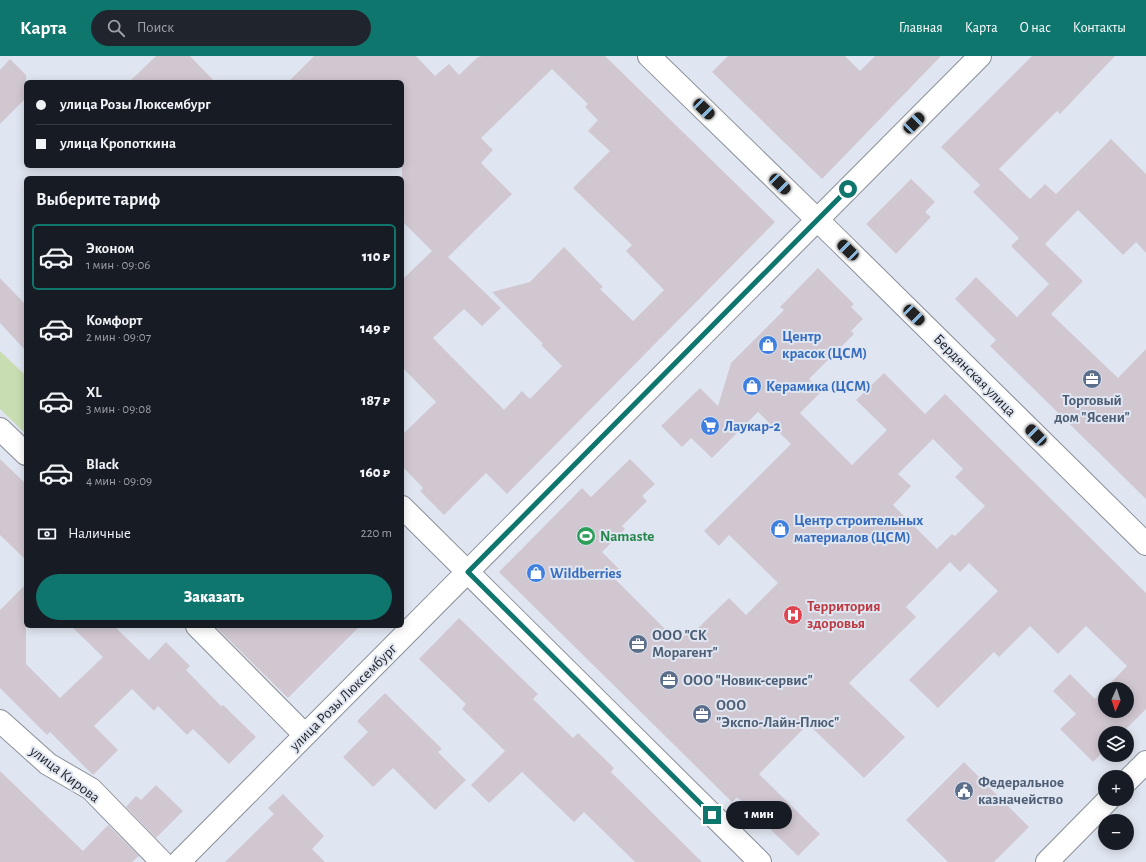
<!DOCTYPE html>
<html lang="ru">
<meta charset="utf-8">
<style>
body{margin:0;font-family:"Alegreya Sans",sans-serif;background:#20242c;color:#f1f3f6;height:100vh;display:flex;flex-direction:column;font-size:15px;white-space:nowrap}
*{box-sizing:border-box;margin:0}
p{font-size:13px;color:#9ea1a6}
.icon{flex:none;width:22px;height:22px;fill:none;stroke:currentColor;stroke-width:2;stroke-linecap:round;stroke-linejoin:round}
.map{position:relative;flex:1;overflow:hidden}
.details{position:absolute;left:24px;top:120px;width:380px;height:452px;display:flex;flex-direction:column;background:#171b24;border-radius:6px;box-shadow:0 2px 10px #0003}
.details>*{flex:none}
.hud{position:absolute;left:24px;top:24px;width:380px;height:88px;border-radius:6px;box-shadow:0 2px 10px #0003;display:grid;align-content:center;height:88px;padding:0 12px;background:#171b24}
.needle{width:26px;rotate:183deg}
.controls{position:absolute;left:1098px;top:626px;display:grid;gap:8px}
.controls a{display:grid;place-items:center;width:36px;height:36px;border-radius:50%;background:#171b24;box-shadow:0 2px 10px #0003;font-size:20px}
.end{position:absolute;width:18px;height:18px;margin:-9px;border:5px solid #0f766e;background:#fff;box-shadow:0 0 0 2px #fff}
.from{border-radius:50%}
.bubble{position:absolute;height:28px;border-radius:14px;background:#171b24;box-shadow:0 2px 10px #0003;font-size:13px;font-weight:800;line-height:28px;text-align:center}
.car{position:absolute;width:12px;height:24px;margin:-12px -6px;border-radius:5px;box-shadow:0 0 3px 1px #0007;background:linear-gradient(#222 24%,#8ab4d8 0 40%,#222 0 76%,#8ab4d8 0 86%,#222 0)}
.hud b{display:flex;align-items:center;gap:14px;height:38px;font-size:15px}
.hud b+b{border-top:1px solid #363941}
.hud i{width:10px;height:10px;background:#f1f3f6}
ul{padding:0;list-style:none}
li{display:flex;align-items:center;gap:12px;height:66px;margin:0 8px 6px;padding:0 4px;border:2px solid transparent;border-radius:6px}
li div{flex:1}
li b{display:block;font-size:15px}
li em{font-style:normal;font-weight:800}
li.selected{border-color:#0f766e}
li>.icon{width:36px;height:36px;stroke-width:1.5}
h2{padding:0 12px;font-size:18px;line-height:48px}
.pay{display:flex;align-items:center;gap:10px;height:44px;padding:0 12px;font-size:15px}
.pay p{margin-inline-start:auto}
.cta{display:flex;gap:8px;margin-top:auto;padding:8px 12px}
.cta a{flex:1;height:46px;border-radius:24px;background:#0f766e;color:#fff;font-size:16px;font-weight:800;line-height:46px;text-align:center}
header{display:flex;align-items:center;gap:24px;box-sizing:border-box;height:56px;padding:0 20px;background:#0f766e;color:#fff}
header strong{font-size:19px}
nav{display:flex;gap:22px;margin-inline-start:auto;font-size:14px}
.search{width:280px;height:36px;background:#20242c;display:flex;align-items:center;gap:10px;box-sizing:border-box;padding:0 14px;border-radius:22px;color:#9ea1a6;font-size:15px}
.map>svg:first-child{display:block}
.green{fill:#c8deb2}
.building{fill:#d1c7d1;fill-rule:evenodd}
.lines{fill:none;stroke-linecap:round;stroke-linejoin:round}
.minor-casing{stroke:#898e98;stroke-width:24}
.minor{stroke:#fff;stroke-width:22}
.route{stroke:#0f766e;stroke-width:5}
.labels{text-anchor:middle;stroke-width:4;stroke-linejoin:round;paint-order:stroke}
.shop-label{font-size:15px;font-weight:bold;fill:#366cbe;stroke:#e0e6f1;text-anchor:start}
.street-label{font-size:15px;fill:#212327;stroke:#e0e6f1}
.service-label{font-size:15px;font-weight:bold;fill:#4e5e75;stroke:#e0e6f1;text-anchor:start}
.leisure-label{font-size:15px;font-weight:bold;fill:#27864d;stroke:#e0e6f1;text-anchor:start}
.health-label{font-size:15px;font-weight:bold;fill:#be3a42;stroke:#e0e6f1;text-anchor:start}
</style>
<header>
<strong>Карта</strong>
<div class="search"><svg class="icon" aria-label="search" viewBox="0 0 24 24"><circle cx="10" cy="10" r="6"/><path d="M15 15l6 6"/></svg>Поиск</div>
<nav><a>Главная</a><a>Карта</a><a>О нас</a><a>Контакты</a></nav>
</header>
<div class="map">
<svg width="1146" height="806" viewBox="0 0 1146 806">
<rect width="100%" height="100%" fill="#e0e6f1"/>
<path class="green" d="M0,295L26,320V378L0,353Z"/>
<path class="building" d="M156,0H190L215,26H129Z
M314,0H416L435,20L449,8L459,19L478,1L482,0H605L775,166L507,438L486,417L444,459L420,435L423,432L402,410V379L436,346L402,311V224L432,195L402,165V26H288ZM552,13L588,48L585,51L598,64L588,75L610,95L573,132L632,189L626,195L664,234L633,265L600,233L603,231L564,191L530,226L492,236L543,288L541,289L562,310L530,343L522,335L504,354L433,282L464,253L482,270L501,252L448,201L512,138L481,107L493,94L481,82Z
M728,0H845L860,15L875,0H941L822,123L712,16Z
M1032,0H1115L1060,58L1057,55L999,113L1030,143L1045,128L1056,138L1111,83L1146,118V197L1136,186L1123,199L1078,154L1045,188L1083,225L1051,258L1118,322L1146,293V443L990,290L996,284L955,243L976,221L1017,261L1049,228L1011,190L1019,182L973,136L980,129L941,91Z
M10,3L26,19V42L0,68V14Z
M911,123L935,146L925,156L931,161L896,198L866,168Z
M818,212L854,248L851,251L863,263L851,275L854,278L809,323L822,335L800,357L852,409L887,374L856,344L884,317L925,358L945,338L1146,537V653L1122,677H1105V694L1093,706L1060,673L1076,658L1053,635L1070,618L1095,643L1127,610L1086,570L1058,598L1030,570L999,601L994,596L938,652L909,624L998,535L969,507L960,516L950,506L906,551L916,561L849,627L905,681L864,722L808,668L759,718L820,778L798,800L737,741L732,746L499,516L582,432L591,441L630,403L655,428L642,440L647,445L622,470L625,473L602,496L621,515L614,522L678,586L689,574L693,577L729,542L746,559L778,527L729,479L719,490L704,475L791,388L758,356L712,402L691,382L682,391L661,370L700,332L718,350L731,307L784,254L780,251ZM933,383L963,413L955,421L985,450L955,480L952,478L937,493L893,449L911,430L898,418ZM1105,633H1127V655H1105Z
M0,222L26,249V295L0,267Z
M0,403L26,428V504L0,479Z
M26,528V608L60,642L103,601L71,570H114L149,604L166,586L190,610L186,614L221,650L223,649L256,681L229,708L193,673L187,679L158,650L154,655L132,633L94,670L118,694L93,719L50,676L47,679L0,632V554Z
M459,562L538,638L533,643L573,682L578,677L614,712L611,716L702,806H635L584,756L574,766L522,716L489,747L471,729L505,695L462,653L466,648L419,603Z
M215,570H360L288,642Z
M385,637L442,693L438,696L466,724L435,754L393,712L373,731L343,701L368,676L357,665Z
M964,706L1029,771L994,806H948L906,764Z
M0,715L83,795L108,769L139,800L132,806H0Z
M156,729L183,755L156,782L126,751L136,740L141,744Z
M283,738L324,780L312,793L325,806H225L274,758L268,752Z"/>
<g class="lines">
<defs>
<path id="minor" d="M649,0L837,183L1146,488
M0,373L26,398
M402,451L760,806
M197,570L305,679
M0,665L48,708L91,733L162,806
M1127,725L1146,706
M179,806L980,0
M1047,806L1109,743"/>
</defs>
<use href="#minor" class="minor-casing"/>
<use href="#minor" class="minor"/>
</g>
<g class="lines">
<path class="route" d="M712,759L468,516L848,133"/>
</g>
<defs>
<symbol id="shop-disc" viewBox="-11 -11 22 22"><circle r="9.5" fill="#3f7fe0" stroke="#e0e6f1"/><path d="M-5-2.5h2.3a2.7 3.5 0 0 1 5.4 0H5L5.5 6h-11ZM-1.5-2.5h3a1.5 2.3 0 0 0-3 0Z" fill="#fff"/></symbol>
<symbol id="office-disc" viewBox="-11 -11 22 22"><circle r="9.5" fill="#5c6f8a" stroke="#e0e6f1"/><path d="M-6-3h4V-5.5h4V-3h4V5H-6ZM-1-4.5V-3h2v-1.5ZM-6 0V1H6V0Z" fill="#fff"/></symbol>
<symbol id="supermarket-disc" viewBox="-11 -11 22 22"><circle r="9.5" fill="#3f7fe0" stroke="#e0e6f1"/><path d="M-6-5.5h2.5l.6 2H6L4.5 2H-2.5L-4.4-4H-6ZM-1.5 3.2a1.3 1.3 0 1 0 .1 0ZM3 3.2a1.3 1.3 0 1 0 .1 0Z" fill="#fff"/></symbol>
<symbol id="stadium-disc" viewBox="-11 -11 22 22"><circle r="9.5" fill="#2e9e5b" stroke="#e0e6f1"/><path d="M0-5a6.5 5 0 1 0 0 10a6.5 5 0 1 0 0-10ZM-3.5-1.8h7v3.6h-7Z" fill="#fff"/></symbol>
<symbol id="hospital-disc" viewBox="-11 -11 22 22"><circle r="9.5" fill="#e0444e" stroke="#e0e6f1"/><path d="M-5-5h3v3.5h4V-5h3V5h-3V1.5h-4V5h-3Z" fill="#fff"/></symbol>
<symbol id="civic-disc" viewBox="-11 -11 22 22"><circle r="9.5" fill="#5c6f8a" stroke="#e0e6f1"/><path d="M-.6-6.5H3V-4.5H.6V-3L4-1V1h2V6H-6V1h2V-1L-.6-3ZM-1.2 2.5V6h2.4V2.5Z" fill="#fff"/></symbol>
</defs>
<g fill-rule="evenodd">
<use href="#shop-disc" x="757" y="278" width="22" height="22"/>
<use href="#office-disc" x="1081" y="312" width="22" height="22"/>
<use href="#shop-disc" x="741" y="319" width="22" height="22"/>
<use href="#supermarket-disc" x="699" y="359" width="22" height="22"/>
<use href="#shop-disc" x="769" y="462" width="22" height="22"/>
<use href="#stadium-disc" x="575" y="469" width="22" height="22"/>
<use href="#shop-disc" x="525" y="506" width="22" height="22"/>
<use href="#hospital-disc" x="782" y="548" width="22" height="22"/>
<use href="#office-disc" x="627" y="577" width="22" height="22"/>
<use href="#office-disc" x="658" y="613" width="22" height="22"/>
<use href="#office-disc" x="691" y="647" width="22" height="22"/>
<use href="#civic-disc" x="953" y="724" width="22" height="22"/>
</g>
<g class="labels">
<g class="shop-label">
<text x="782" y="285">Центр<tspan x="782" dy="17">красок (ЦСМ)</tspan></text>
<text x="766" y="335">Керамика (ЦСМ)</text>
<text x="724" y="375">Лаукар-2</text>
<text x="794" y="469">Центр строительных<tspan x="794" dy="17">материалов (ЦСМ)</tspan></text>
<text x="550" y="522">Wildberries</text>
</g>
<g class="street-label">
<text transform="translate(975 319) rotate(45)" y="5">Бердянская улица</text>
<text transform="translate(343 641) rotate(-45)" y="5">улица Розы Люксембург</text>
<text transform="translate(65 718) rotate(37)" y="5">улица Кирова</text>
</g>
<g class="service-label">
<text x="1092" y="349" text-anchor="middle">Торговый<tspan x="1092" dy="17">дом "Ясени"</tspan></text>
<text x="652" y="584">ООО "СК<tspan x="652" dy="17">Морагент"</tspan></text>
<text x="683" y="629">ООО "Новик-сервис"</text>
<text x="716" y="654">ООО<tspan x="716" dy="17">"Экспо-Лайн-Плюс"</tspan></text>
<text x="978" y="731">Федеральное<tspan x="978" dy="17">казначейство</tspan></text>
</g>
<g class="leisure-label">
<text x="600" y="485">Namaste</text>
</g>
<g class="health-label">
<text x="807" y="555">Территория<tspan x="807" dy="17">здоровья</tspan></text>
</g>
</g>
</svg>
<div class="controls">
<a><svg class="needle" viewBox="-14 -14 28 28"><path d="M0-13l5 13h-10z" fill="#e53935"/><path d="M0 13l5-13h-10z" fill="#9ea1a6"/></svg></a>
<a><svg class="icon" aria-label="layers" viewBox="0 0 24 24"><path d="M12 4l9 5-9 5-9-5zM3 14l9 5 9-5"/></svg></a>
<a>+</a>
<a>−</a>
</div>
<i class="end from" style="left:848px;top:133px"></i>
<i class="end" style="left:712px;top:759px"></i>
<div class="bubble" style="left:726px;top:745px;width:66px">1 мин</div>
<i class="car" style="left:704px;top:53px;rotate:134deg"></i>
<i class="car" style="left:914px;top:67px;rotate:45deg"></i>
<i class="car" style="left:780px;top:128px;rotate:134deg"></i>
<i class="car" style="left:848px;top:194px;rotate:314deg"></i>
<i class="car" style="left:914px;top:259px;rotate:134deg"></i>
<i class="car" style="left:1036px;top:379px;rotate:315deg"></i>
<div class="hud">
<b><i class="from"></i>улица Розы Люксембург</b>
<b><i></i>улица Кропоткина</b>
</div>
<section class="details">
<h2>Выберите тариф</h2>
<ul>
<li class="selected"><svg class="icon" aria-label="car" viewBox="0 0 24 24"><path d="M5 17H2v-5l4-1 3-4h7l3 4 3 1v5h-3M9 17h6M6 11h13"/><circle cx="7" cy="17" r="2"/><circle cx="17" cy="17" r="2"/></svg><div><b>Эконом</b><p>1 мин · 09:06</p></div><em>110 ₽</em></li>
<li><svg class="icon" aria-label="car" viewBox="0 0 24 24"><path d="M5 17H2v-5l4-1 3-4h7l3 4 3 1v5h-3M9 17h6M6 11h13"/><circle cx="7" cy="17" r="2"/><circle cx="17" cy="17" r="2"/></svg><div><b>Комфорт</b><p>2 мин · 09:07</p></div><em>149 ₽</em></li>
<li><svg class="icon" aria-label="car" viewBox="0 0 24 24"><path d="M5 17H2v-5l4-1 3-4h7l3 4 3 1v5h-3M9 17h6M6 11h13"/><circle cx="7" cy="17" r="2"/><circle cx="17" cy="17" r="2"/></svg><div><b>XL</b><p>3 мин · 09:08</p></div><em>187 ₽</em></li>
<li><svg class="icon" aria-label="car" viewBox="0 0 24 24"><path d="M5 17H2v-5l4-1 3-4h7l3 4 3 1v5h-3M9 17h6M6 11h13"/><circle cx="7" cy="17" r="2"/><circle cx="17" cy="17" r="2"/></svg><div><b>Black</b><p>4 мин · 09:09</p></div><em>160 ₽</em></li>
</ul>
<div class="pay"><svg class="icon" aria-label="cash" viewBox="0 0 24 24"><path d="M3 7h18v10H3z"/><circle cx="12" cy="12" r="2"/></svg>Наличные<p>220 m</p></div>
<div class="cta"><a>Заказать</a></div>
</section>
</div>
